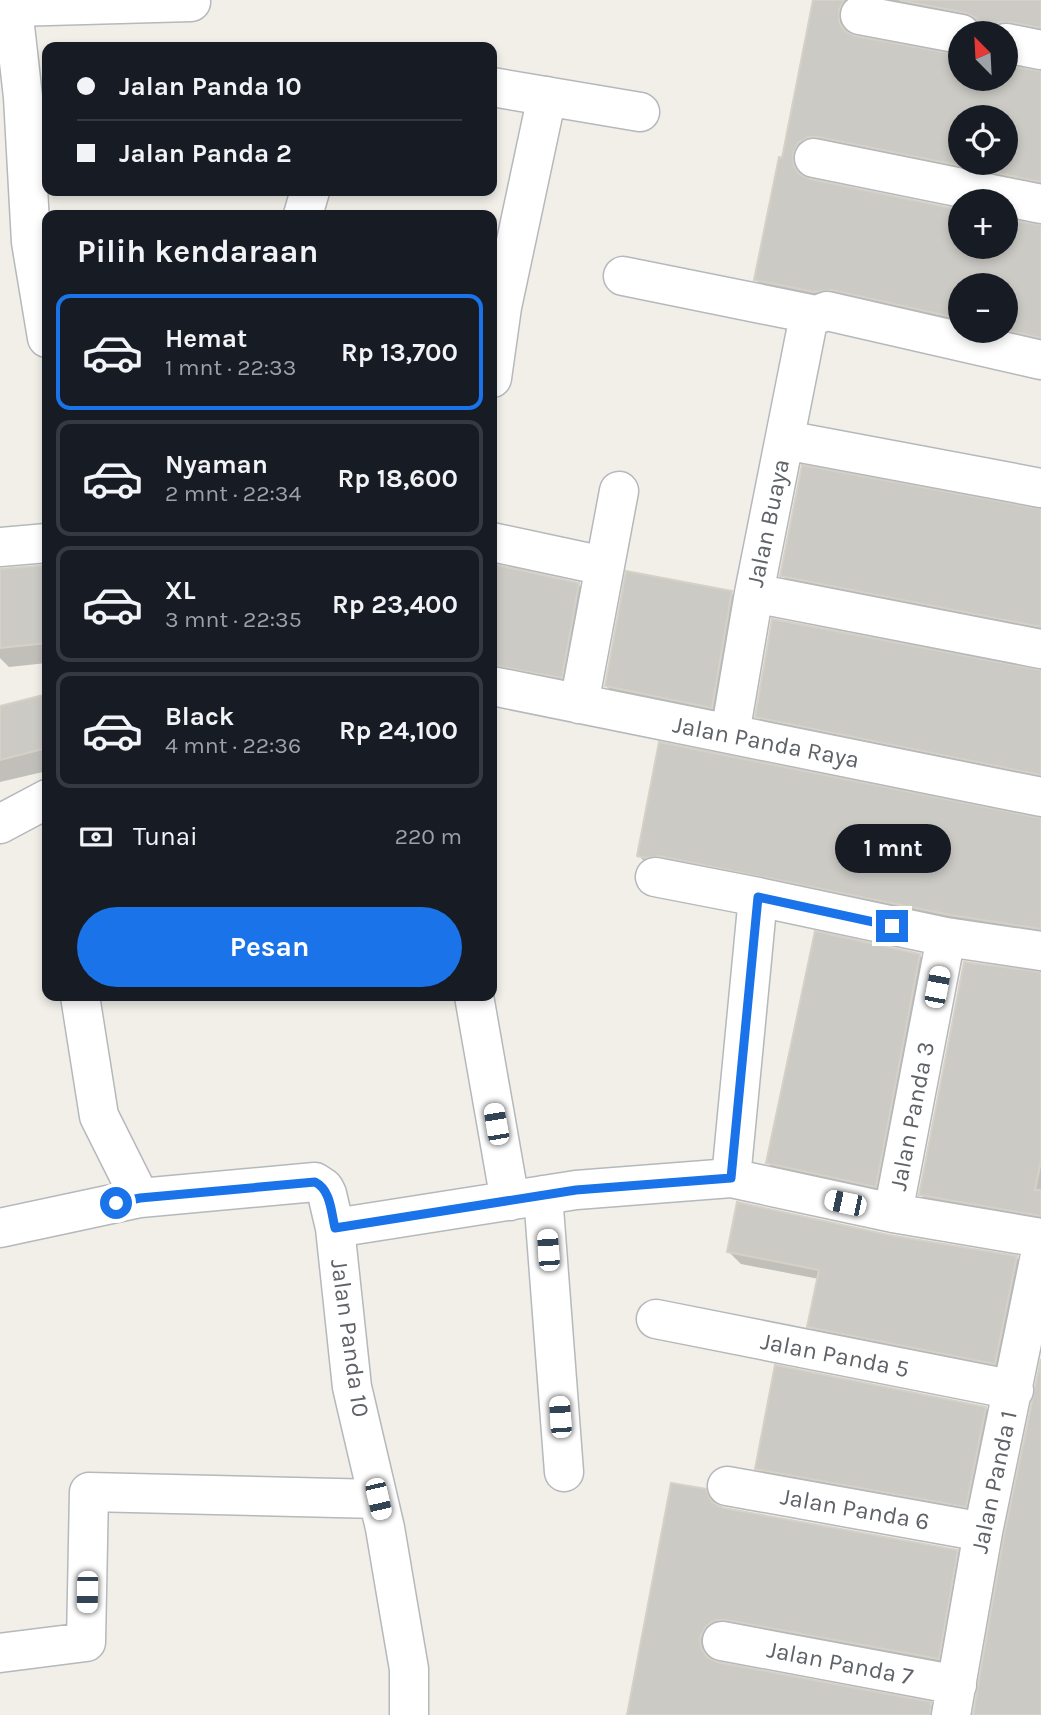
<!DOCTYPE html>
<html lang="id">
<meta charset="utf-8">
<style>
body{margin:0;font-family:Karla,sans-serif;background:#242831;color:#f1f3f6;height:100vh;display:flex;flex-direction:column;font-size:26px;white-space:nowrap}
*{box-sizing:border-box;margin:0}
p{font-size:23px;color:#9ea1a6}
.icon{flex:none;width:38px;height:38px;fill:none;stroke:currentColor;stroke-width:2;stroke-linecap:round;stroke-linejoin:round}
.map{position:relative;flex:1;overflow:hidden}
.sheet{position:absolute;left:42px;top:210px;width:455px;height:791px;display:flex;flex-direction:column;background:#171b24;border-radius:14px;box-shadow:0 4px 10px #0003}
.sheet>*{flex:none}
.hud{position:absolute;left:42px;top:42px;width:455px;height:154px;border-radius:14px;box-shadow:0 4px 10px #0003;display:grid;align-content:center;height:154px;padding:0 35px;background:#171b24}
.needle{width:46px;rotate:336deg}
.fabs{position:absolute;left:948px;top:21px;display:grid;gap:14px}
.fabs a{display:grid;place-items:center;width:70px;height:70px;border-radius:50%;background:#171b24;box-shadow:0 4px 10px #0003;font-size:35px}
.end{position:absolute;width:32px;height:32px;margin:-16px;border:9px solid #1a73e8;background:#fff;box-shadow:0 0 0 4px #fff}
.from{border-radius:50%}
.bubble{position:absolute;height:49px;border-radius:24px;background:#171b24;box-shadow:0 4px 10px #0003;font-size:23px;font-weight:700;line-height:49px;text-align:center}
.car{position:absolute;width:21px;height:42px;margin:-21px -10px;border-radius:9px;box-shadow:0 0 5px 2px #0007;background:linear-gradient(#fff 24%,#345 0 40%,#fff 0 76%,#345 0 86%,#fff 0)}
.hud b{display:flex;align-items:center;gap:24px;height:66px;font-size:26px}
.hud b+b{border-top:2px solid #363941}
.hud i{width:18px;height:18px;background:#f1f3f6}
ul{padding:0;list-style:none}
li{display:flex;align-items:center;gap:21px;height:116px;margin:0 14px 10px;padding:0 21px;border:4px solid #363941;border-radius:14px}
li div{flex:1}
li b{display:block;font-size:26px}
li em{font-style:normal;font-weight:700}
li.selected{border-color:#1a73e8}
li>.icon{width:63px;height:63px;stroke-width:1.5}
h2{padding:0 35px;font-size:32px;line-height:84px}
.pay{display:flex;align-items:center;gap:18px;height:77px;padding:0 35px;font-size:26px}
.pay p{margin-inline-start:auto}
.button{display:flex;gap:14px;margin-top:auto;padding:14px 35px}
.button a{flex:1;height:80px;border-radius:42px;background:#1a73e8;color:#fff;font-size:28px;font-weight:700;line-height:80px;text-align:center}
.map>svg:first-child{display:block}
.shadow{fill:#0003;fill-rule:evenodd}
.building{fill:#cccac5;stroke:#d6d1c6;stroke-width:2;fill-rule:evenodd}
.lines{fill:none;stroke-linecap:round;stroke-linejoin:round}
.minor-casing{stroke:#b5b8bc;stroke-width:41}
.minor{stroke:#fff;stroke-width:38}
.route{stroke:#1a73e8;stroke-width:9}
.labels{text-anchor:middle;stroke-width:7;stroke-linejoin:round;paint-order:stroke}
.street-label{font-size:24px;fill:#5f6368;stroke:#fff}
</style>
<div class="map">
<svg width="1041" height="1715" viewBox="0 0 1041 1715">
<rect width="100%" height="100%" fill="#f1efe8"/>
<path class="shadow" d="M814,0H1041V37L984,33L983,27L981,25L878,6L851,26L852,36L961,79H1006L1041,73V191L805,168L806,180L961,247H1006L1041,227V347L970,331H1006V285H961V329L770,293L756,280L783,160ZM961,117H1006V163H961Z
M1041,511V637L795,589L782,575Z
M492,566L579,585L592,598L574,690L492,683Z
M47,567V663L9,667L0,658V570Z
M731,593L744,606L725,720L619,699L606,686Z
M1041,672V784L770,730L757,716Z
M46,696L47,771L0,782V707Z
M1041,820V939L652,869L639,856Z
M920,956L933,969L888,1199L781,1176L768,1163Z
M1041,974V1226L934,1208L921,1195Z
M889,1236L1017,1258L1030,1271L1008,1376L822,1339L809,1326L819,1279L741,1264L728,1251Z
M986,1408L999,1421L979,1519L770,1481L757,1468Z
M705,1491L721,1508L957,1551L970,1565L952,1672L713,1652L714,1662L930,1704L941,1715H629Z"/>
<path class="building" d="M813,0H844L839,10V22L845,31L855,36L961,55V79H1006V65L1041,71V182L818,137H808L798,143L793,154L794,166L799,174L810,179L961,210V247H1006V219L1041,225V338L1006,330V285H961V319L832,290L814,292L754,280L779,157L782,158ZM961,117H1006V163H961Z
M899,0H1041V28L1010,22H1000L990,28L987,33H982L981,26L976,18L966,13Z
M802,465L1041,509V627L780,576Z
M492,564L579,583L562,678L492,665Z
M47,565V643L0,648V569Z
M626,571L732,591L712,708L605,686Z
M772,619L1041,670V775L755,717Z
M47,694V748L0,760V706Z
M659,742L1041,818V929L950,915L659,856L645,858L637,856Z
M815,931L920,954L876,1187L766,1163Z
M964,962L1041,972V1161L1035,1190H1041V1216L919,1195Z
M737,1202L889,1235L1017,1256L995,1364L807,1327L819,1270L727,1252Z
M1041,1359V1715H973L1004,1536Z
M775,1365L986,1407L966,1507L755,1469Z
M671,1483L706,1489L712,1502L723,1508L958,1550L939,1659L726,1620H715L706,1626L700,1638L701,1648L707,1657L717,1662L931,1702L930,1715H627Z"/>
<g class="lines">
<defs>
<path id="minor" d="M12,0L23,97L31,242L47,338
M13,7L191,2
M860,15L961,34
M1006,43L1041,50
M492,87L640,112
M814,158L1041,204
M303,215L310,191
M623,276L816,315L827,311L1041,360
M492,378L502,307L547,96
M785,440L1041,488
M492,542L604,566
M0,547L47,543
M754,593L1041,649
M492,686L1041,797
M579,704L619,491
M730,734L754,593L807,326L809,320L816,315
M0,824L47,799
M655,877L758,897L946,937L1041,951
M80,996L99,1116L140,1198
M474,996L510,1201
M731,1178L758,897
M543,1195L564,1472
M893,1213L946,937
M0,1228L140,1198L315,1182L324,1188L327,1194L335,1228L352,1387L385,1528L398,1605L409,1669V1715
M335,1228L576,1190L731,1178L893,1213L1041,1238
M656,1319L1014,1390
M727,1486L983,1532
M722,1641L957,1685
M0,1653L86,1642L89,1492L378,1499
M951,1715L983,1532L1041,1250"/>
</defs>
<use href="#minor" class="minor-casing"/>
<use href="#minor" class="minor"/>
</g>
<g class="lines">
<path class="route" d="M116,1203L140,1198L315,1182C331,1190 331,1212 335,1228L576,1190L731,1178L758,897L892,926"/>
</g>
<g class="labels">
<g class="street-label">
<text transform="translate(768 523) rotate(-78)" y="8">Jalan Buaya</text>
<text transform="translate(766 742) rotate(11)" y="8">Jalan Panda Raya</text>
<text transform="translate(912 1116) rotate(-79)" y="8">Jalan Panda 3</text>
<text transform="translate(350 1338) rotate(82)" y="8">Jalan Panda 10</text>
<text transform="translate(835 1355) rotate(11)" y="8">Jalan Panda 5</text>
<text transform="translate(994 1482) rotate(-78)" y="8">Jalan Panda 1</text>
<text transform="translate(855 1509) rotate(10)" y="8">Jalan Panda 6</text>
<text transform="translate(840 1663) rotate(11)" y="8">Jalan Panda 7</text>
</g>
</g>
</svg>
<div class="fabs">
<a><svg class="needle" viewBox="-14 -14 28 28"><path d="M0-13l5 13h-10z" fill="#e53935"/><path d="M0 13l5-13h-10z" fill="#9ea1a6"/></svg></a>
<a><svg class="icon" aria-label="locate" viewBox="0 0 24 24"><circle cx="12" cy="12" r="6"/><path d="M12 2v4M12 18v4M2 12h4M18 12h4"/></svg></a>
<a>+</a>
<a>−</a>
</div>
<i class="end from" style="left:116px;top:1203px"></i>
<i class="end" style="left:892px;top:926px"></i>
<div class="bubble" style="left:835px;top:824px;width:116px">1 mnt</div>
<i class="car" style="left:937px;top:987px;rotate:11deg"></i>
<i class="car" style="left:496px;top:1124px;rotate:350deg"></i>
<i class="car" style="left:845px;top:1203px;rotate:282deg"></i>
<i class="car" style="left:548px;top:1250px;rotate:356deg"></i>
<i class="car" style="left:560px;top:1417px;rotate:356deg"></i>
<i class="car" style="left:378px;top:1499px;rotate:167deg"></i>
<i class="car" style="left:87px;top:1592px;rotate:181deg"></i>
<div class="hud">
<b><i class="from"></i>Jalan Panda 10</b>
<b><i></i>Jalan Panda 2</b>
</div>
<section class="sheet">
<h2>Pilih kendaraan</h2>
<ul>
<li class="selected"><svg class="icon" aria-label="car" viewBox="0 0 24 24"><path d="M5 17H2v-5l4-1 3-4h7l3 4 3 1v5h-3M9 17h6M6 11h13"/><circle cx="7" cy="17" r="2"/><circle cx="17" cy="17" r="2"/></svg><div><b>Hemat</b><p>1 mnt · 22:33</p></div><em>Rp 13,700</em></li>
<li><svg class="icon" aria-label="car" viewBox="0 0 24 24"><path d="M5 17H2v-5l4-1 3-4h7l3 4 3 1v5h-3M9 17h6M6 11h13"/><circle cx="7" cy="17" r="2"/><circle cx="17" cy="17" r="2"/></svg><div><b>Nyaman</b><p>2 mnt · 22:34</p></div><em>Rp 18,600</em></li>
<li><svg class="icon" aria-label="car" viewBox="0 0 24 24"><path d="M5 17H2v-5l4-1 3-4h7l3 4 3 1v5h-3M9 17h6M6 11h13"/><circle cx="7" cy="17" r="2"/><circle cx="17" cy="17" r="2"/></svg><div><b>XL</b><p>3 mnt · 22:35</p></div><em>Rp 23,400</em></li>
<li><svg class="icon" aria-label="car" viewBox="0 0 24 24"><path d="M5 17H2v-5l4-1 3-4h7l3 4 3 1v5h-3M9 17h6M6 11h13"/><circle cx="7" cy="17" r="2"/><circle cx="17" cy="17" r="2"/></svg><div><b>Black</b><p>4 mnt · 22:36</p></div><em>Rp 24,100</em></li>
</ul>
<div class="pay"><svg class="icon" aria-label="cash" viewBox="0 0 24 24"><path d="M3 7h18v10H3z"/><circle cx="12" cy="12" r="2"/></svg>Tunai<p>220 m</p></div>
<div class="button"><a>Pesan</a></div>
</section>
</div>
